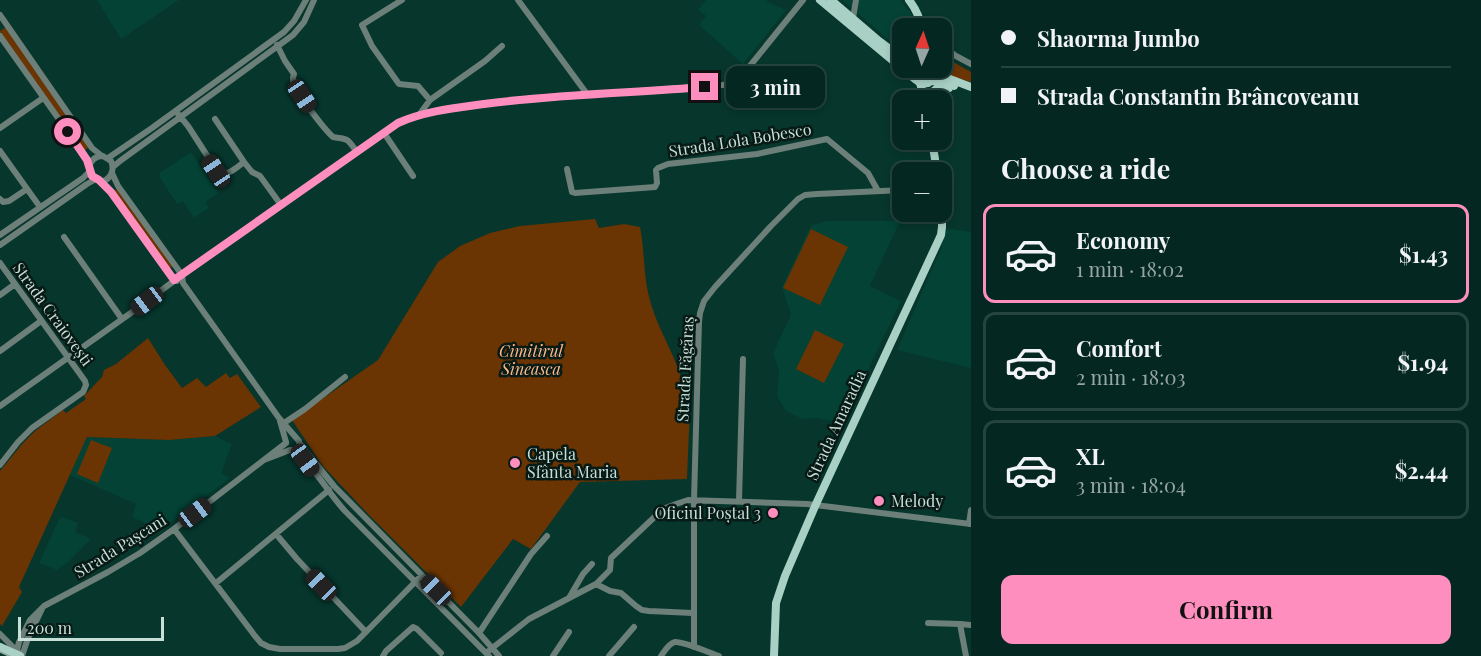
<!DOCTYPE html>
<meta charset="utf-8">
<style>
body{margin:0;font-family:"Playfair Display",serif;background:#12342e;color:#f1f3f6;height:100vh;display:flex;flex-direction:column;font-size:22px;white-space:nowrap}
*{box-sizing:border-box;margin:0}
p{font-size:20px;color:#97a6a5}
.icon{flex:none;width:33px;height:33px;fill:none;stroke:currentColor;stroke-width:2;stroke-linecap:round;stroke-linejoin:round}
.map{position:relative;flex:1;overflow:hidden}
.sheet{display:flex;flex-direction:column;background:#042821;width:510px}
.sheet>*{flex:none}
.guide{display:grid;align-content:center;height:132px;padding:0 30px;background:#042821}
.needle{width:39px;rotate:3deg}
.buttons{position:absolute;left:892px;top:18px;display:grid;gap:12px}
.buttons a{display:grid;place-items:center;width:60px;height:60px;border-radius:12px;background:#042821;box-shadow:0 3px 9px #0003,0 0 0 2px #25443f;font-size:30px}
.scale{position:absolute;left:18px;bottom:15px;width:146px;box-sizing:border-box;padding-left:6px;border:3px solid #c8dfd8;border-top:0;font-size:16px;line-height:21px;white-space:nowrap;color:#c8dfd8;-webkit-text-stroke:4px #081a15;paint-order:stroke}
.end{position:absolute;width:27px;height:27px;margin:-14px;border:8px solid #fe8ebd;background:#111;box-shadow:0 0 0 3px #111}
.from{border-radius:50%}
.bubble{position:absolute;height:42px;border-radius:12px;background:#042821;box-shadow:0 3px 9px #0003,0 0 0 2px #25443f;font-size:20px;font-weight:700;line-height:42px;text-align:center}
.car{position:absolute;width:18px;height:36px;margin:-18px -9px;border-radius:8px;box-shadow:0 0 4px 2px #0007;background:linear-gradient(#222 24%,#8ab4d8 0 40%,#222 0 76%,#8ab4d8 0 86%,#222 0)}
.guide b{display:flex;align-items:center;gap:21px;height:57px;font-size:22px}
.guide b+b{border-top:2px solid #25443f}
.guide i{width:15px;height:15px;background:#f1f3f6}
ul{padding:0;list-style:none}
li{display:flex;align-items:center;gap:18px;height:99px;margin:0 12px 9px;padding:0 18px;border:3px solid #25443f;border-radius:12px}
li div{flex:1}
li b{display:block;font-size:22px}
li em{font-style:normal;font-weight:700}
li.selected{border-color:#fe8ebd}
li>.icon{width:54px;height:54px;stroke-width:1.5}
h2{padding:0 30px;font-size:27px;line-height:72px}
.cta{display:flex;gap:12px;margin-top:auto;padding:12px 30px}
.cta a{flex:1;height:69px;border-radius:12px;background:#fe8ebd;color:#111;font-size:24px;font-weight:700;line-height:69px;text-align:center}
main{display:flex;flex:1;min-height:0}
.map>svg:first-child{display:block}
.built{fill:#034235}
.green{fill:#6a3403}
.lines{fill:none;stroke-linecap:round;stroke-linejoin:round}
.minor{stroke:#6c7f79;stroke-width:6}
.major{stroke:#a9d0c4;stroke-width:8}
.tram{stroke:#8fada5;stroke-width:1.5}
.route{stroke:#fe8ebd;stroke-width:8}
.poi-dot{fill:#fe8ebd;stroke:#081a15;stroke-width:2}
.labels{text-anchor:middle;stroke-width:5;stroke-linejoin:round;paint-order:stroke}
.street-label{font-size:16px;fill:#c8dfd8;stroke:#081a15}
.park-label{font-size:16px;font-style:italic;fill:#fdb98c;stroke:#081a15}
.poi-label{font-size:16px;fill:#c8dfd8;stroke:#081a15;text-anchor:start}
</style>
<main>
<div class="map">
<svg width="971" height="656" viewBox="0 0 971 656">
<rect width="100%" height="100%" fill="#06362c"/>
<path class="built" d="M97,0H179L121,39Z
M706,0H766L770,3L786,10L743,64L699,25L706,16L698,10Z
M842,0H900L915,18L914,28H903V52Z
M191,152L218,193L205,202L209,208L194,218L183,201L177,204L160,178L159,175L161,172Z
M826,221H900L870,286L901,301L843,422L816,418L802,419L785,410L777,396L779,370L773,353L791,315L782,287L808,231L812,225Z
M947,228L971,232V368L897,350L940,251Z
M215,436L232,444L221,473L230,478L160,530L132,517L136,504L70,475L87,437L169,440Z
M62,517L78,523L75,532L91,539L67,563L57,570L39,563L59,519Z"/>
<path class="green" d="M6,27L89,147L84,151L0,32V31Z
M942,52L955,63L971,72V82L942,73L937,68H942Z
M119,188L174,265L168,270L112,192Z
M595,219L599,228L624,224L640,227C645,251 643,276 650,300C657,329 678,358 683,386C684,392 683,399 684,405L690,406L687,479L580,482L531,549L513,539L461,607L368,514L322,465L292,420L378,360L438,262L460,246L490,233L520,226Z
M811,229L848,247L820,305L783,288Z
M815,330L844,344L824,383L796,369Z
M148,338L165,365L182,388L197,378L206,387L226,373L230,378L237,374L261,407L215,436L169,440L87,437L19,587L22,592L2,626L0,624V471L23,443L35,431L63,410L66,413L86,399L84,396L102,377L104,370L116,364Z
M91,440L112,448L98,483L77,474Z"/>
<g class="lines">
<path class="minor" d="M402,0L362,25L372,46L399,84L418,86L430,100
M518,0L587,94
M0,15L92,148L102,156
M853,18L856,0
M0,36L80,149C83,153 86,158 88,163C90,168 89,173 93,177C104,188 117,174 111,161L103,156C96,156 91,160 89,167
M277,45L285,61L294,74C293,78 292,79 294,83C297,94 324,129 333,137C349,140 346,137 357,152
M942,45L956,56L971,64
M178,114L188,126L219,174C228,176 237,167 244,162
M419,115L430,100L485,61L502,46
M215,119L244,162L252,172L260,176L281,205
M0,128L43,98
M384,133L413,176
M0,151L40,207
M108,158L152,128L284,32L294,21L306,0
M113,167L120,161L293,35L304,22L314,0
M567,169L572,192L575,193L655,187L657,183L656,170L658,168L668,164L757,154L827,139L868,173L878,191
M112,173L118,186L182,275L183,283L279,418L299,441L300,446L297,450H290L264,460
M99,180L111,192L174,280L177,281
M0,199L3,202L9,201L27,189
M0,235L83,178L90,171
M64,237L122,319
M0,245L87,184L96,179
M0,263L85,381L86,385L83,392L32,428L18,442L0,465
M0,295L15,284
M0,351L41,321
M0,406L128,315L182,275L398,123L419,115L432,112L513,100L723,85L731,82L745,72L803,0
M280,421L286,442
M284,423L305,409L345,377
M300,444L334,486L479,633L499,656
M293,451C314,465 327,492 345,511L489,656
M739,501L743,359
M969,524L971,510
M174,529L255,636L261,643L269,647L280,649H338L345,648L357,641L421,576
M276,534L297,559L366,632
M216,583L329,490
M596,584L610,591L621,593L636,606L642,610L649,611L693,613
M569,598L583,574L592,564
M928,623L960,624L966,656
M960,624L971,625
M479,633L531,554L547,536
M0,634L19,653
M694,647V500L699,322L700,313L704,301L715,287L771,226L798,199L805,195L817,194L903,190
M486,653L529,619L596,584L610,570L611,558L663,509L676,504L688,500L807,504L971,524
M16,654L19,642L30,620L44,606L108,572L140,553L174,529L286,443
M22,656L28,638L42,609
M383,656L386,651L413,627L417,629L441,653
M553,656L569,632
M609,656L634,627
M661,656C664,652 669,643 675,642C683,641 710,653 719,656"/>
<path class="major" d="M820,0L916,80
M831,0L879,41L903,59
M909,0C916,9 920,17 921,28
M916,68C911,77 918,85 928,83
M934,69L942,76L971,87
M931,81L941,82L954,86
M920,83L925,100
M930,100C933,88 936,87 949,88
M932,140L937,172
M0,647L20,656
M774,656L776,603L785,576L816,504L941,235L942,227V212"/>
<path class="tram" d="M0,652L9,656"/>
</g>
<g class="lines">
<path class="route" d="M68,132L87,160L92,176L99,180L111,192L174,280L398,123C425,111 455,108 484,104C557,94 631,93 705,87"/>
</g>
<g class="poi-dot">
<circle cx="515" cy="463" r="6"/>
<circle cx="879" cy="501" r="6"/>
<circle cx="773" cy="513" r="6"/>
</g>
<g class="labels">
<g class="street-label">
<text transform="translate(740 140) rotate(-9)" y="6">Strada Lola Bobesco</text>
<text transform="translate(53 314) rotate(54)" y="6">Strada Craiovești</text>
<text transform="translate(685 369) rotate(-87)" y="6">Strada Făgăraș</text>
<text transform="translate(836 425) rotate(-65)" y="6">Strada Amaradia</text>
<text transform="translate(120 546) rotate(-32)" y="6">Strada Pașcani</text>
</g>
<g class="park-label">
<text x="531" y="357">Cimitirul<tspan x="531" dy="18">Sineasca</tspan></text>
</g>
<g class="poi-label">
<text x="527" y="460">Capela<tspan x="527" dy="18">Sfânta Maria</tspan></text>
<text x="891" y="507">Melody</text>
<text x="761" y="519" text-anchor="end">Oficiul Poștal 3</text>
</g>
</g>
</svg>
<div class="buttons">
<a><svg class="needle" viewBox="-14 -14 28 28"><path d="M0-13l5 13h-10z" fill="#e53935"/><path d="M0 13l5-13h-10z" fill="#97a6a5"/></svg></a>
<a>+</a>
<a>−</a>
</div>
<div class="scale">200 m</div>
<i class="end from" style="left:68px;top:132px"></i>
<i class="end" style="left:705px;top:87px"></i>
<div class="bubble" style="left:726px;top:66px;width:99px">3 min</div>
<i class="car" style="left:302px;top:96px;rotate:146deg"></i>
<i class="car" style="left:216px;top:171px;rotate:326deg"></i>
<i class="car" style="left:147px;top:301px;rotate:233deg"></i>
<i class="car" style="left:305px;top:460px;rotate:144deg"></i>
<i class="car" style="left:195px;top:513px;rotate:53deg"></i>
<i class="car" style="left:321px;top:585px;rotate:316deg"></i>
<i class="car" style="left:436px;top:590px;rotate:315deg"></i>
</div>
<section class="sheet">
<div class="guide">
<b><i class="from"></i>Shaorma Jumbo</b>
<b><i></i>Strada Constantin Brâncoveanu</b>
</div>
<h2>Choose a ride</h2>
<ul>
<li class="selected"><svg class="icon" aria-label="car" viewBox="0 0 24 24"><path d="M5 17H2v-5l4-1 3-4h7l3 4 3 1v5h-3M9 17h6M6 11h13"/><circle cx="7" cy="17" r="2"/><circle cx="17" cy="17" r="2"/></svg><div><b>Economy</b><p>1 min · 18:02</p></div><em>$1.43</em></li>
<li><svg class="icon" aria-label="car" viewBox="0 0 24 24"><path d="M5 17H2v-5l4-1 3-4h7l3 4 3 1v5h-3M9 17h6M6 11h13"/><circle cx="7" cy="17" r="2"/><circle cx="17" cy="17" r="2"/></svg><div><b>Comfort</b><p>2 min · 18:03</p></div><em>$1.94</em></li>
<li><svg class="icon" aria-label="car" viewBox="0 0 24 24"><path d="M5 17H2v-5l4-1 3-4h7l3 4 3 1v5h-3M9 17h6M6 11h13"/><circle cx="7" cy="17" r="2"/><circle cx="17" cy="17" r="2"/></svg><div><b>XL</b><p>3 min · 18:04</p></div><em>$2.44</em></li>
</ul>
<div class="cta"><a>Confirm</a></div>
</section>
</main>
